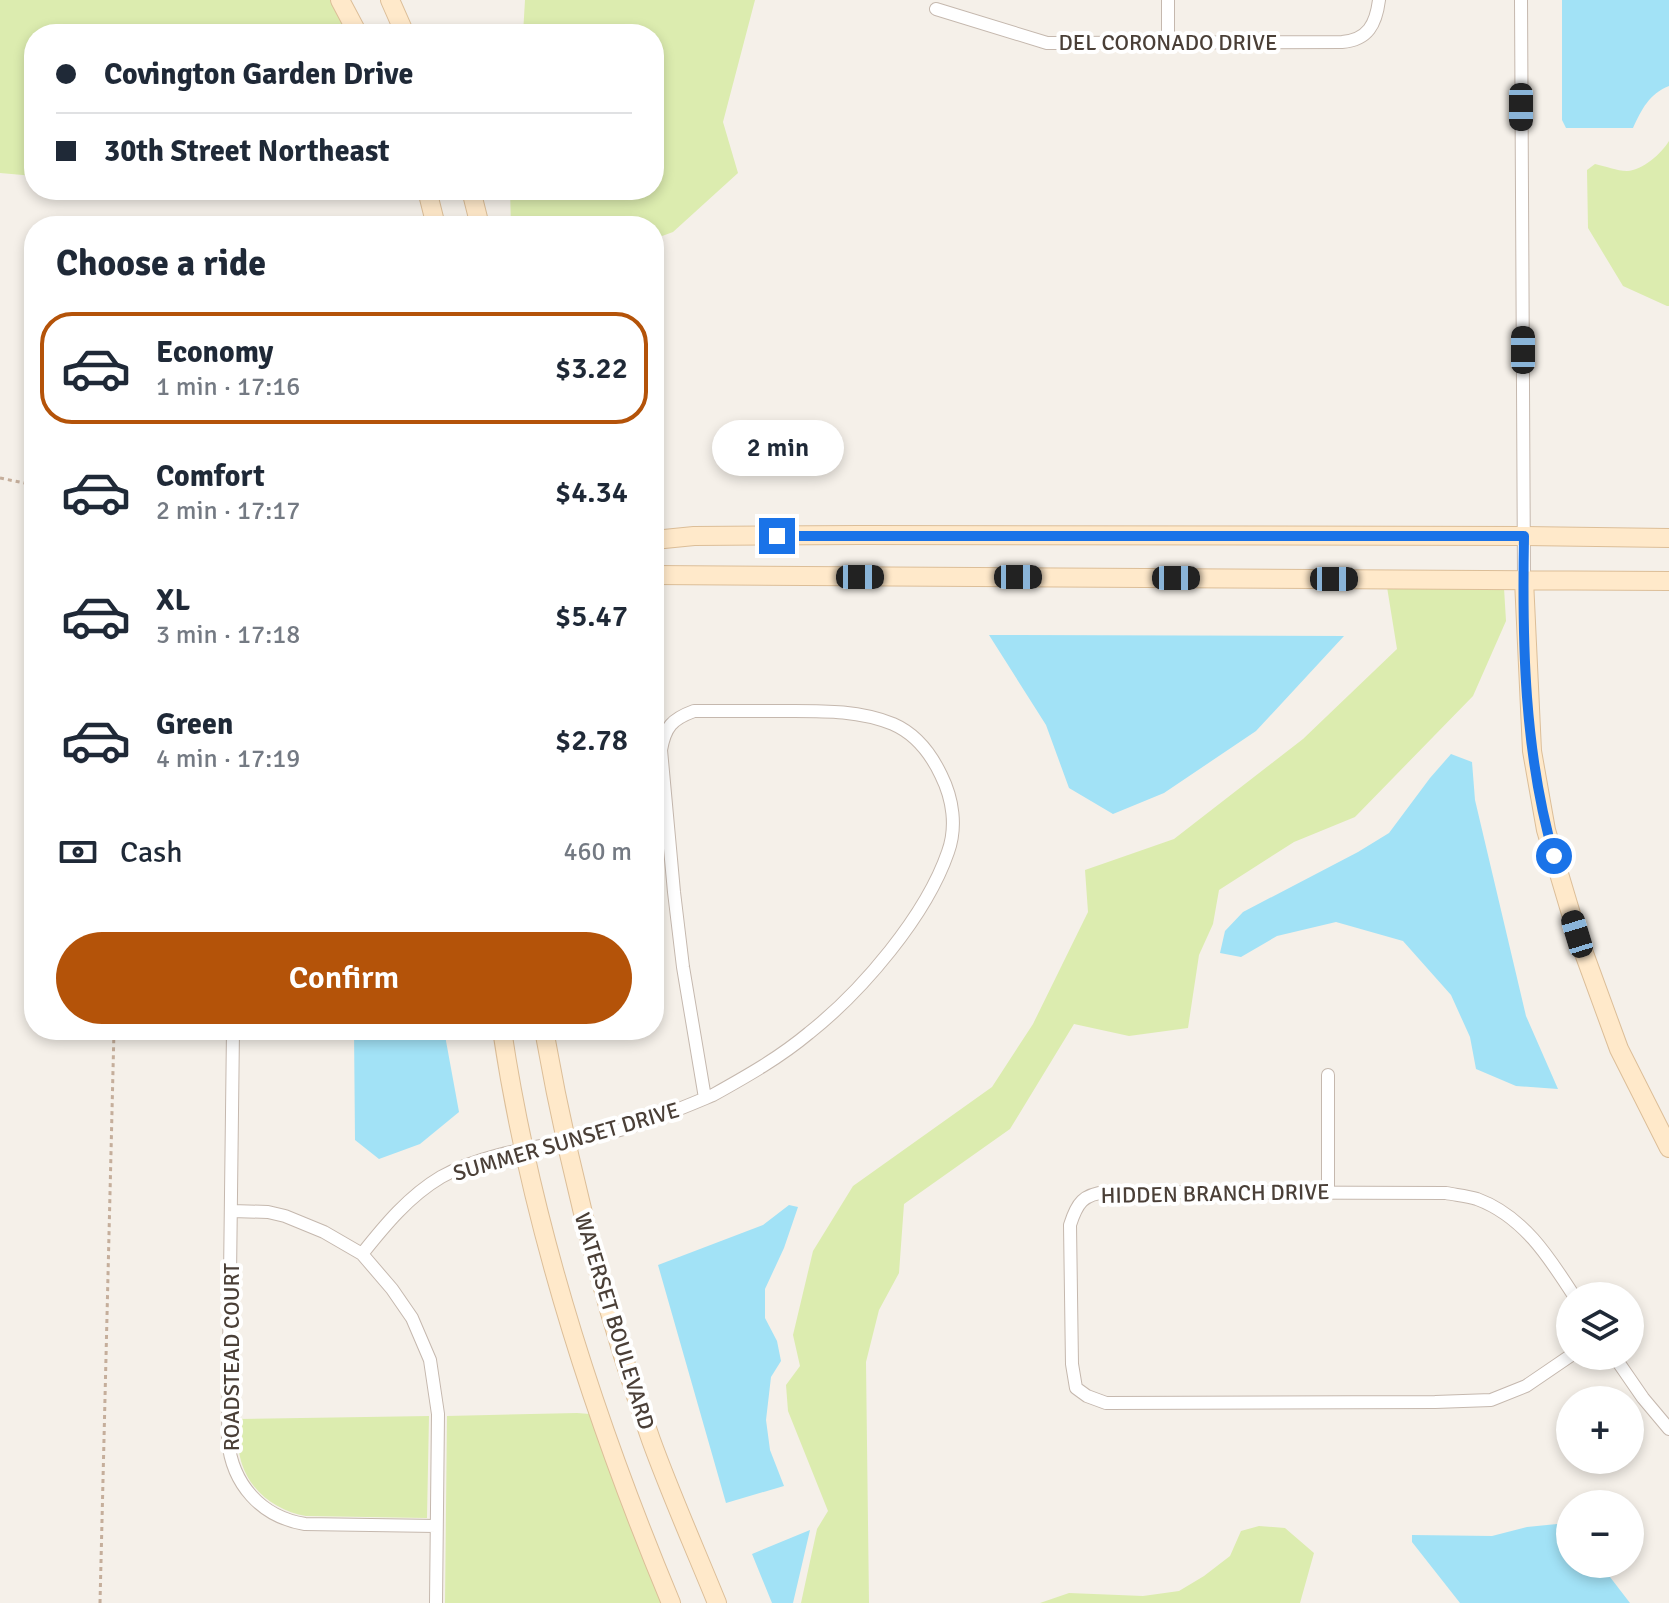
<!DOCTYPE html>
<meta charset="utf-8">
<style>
body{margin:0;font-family:Signika,sans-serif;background:#f2f2f3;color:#1f2937;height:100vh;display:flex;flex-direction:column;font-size:30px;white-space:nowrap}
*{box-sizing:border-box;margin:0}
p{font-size:26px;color:#747a83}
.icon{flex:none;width:44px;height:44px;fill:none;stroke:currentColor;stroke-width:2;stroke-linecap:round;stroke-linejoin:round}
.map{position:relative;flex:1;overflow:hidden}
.side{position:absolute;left:24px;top:216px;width:640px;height:824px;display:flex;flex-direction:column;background:#fff;border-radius:32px;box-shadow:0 4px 12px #0003}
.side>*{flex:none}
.hud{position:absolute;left:24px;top:24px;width:640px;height:176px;border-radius:32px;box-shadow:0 4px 12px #0003;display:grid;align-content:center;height:176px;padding:0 32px;background:#fff}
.fabs{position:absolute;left:1556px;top:1282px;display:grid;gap:16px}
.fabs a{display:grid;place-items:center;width:88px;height:88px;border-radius:50%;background:#fff;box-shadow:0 4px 12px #0003;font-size:40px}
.end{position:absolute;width:36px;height:36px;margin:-18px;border:10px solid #1a73e8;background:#fff;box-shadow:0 0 0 4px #fff}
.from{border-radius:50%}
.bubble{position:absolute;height:56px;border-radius:28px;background:#fff;box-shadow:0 4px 12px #0003;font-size:26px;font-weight:600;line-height:56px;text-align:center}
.car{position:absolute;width:24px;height:48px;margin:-24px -12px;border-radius:10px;box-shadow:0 0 6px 2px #0007;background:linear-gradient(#222 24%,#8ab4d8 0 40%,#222 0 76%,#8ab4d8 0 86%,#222 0)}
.hud b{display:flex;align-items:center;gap:28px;height:76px;font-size:30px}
.hud b+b{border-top:2px solid #e0e1e3}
.hud i{width:20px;height:20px;background:#1f2937}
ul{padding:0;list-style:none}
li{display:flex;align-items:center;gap:24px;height:112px;margin:0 16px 12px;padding:0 16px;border:4px solid transparent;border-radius:32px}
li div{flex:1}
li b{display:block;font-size:30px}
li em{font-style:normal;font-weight:600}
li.current{border-color:#b45309}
li>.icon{width:72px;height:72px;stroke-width:1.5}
h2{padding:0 32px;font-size:36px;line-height:96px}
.pay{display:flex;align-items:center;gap:20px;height:88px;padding:0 32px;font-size:30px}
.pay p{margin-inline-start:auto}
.action{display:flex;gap:16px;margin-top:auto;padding:16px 32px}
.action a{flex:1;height:92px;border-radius:48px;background:#b45309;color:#fff;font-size:32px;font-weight:600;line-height:92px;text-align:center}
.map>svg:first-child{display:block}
.green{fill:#dcecaf}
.water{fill:#a2e2f6}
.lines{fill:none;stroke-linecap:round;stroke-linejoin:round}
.street-casing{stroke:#c5b8ae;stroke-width:14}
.secondary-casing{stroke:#dcbe98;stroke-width:20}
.path{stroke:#c5ae9b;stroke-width:3;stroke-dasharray:4 4;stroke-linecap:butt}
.street{stroke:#fff;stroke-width:12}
.secondary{stroke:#ffe9ca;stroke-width:18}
.route{stroke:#1a73e8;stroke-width:10}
.labels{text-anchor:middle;stroke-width:8;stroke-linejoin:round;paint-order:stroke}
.street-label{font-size:22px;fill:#4a3f37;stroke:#fff}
</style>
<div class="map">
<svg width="1669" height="1603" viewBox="0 0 1669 1603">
<rect width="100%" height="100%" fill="#f5f0e9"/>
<path class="green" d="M0,0H340L358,34H34V176L0,173Z
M525,0H755L723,122L738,173L673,232L654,239V226H511L510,190H654V34H523Z
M1669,141V306H1667L1623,286L1588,228L1587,170L1595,164C1605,166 1617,171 1627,171C1643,170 1661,154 1669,141Z
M1387,587L1504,588L1506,621L1473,696L1355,817L1294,842L1219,890L1213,924L1199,955L1188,1028L1129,1036L1074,1024L1010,1129L904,1204L899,1273L879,1310L866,1362L869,1603H801L817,1529L828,1511L788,1411L786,1385L800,1366L793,1335L813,1251L853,1186L992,1087L1033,1024L1088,912L1085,870L1174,839L1303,739L1397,649Z
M577,1413L590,1414L613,1480L661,1603H445L447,1416Z
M429,1416L427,1518L306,1516C275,1511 247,1489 240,1457C237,1444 237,1431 238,1419Z
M1259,1526L1285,1528L1314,1553L1300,1603H1040L1069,1593L1143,1596L1179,1591L1204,1576L1230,1556L1241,1531Z"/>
<path class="water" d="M1562,0H1669V86C1649,94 1642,109 1633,128H1566L1562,120Z
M989,635L1344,636L1256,731L1164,793L1113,814L1069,788L1046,725Z
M1451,754L1472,762L1475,800L1526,1016L1558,1089L1516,1086L1476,1069L1470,1037L1451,995L1403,941L1336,922L1277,936L1241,957L1220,953L1225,931L1243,912L1358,852L1389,833L1430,778Z
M354,1030H444L459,1112L420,1144L379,1159L355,1140Z
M789,1205L798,1207L784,1248L765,1289V1318L777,1341L781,1361L771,1377L766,1420L770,1450L784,1486L726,1503L658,1265L763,1225Z
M1567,1523L1570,1526V1564H1600L1630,1603H1460L1412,1542V1535L1492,1536L1527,1527Z
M810,1530L793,1603H772L752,1554Z"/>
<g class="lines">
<defs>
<path id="street" d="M1168,0V42
M1521,0L1524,580
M936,9L1047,43L1342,42C1368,40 1376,24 1379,0
M233,1030L228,1440C232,1484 261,1517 305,1524L436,1526
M1328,1191V1075
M232,1211L268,1212L285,1216L324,1232L362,1254L392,1289L412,1318L430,1360L438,1414L436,1603
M362,1254C385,1225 409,1196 441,1177C492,1148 564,1145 620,1130C652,1121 682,1108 713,1095C747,1076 779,1058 809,1033C862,991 926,916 948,852C957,827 953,799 941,775C931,754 916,734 893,724C858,710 822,711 785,711C755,711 725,711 694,711C672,719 665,727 661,750L674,892L683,967L705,1098
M1570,1356L1526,1386L1491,1400L1435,1402L1106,1403L1087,1396L1076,1388L1072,1364L1070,1225C1077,1203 1083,1194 1107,1192L1446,1193C1456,1195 1467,1196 1477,1199C1523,1216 1549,1257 1574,1296
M1614,1356L1643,1398L1669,1429"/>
<path id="secondary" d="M340,0L358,34
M390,0L405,34
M427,190L436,226
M471,190L480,226
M654,540L694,536L860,535L1524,536L1669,538
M654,575L1669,581
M1524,580L1532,751L1546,830L1577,934L1619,1049L1669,1148
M502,1030C531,1225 595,1421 671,1603
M544,1030C569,1170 604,1307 651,1440C671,1495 695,1549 717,1603"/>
</defs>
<use href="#street" class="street-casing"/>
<use href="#secondary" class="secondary-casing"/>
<path class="path" d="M0,478L34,485
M100,1603L114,1030"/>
<use href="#street" class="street"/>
<use href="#secondary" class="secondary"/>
</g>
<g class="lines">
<path class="route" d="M777,536H1524C1522,642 1524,753 1554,856"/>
</g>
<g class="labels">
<g class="street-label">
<text x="1168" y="50">DEL CORONADO DRIVE</text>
<text transform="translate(566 1141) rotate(-16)" y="8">SUMMER SUNSET DRIVE</text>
<text transform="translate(1215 1193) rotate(-1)" y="8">HIDDEN BRANCH DRIVE</text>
<text transform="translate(615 1321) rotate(73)" y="8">WATERSET BOULEVARD</text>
<text transform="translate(231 1357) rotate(-90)" y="8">ROADSTEAD COURT</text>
</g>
</g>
</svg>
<div class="fabs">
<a><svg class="icon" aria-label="layers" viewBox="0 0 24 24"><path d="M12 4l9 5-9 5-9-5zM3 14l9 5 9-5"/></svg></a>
<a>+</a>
<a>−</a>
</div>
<i class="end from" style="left:1554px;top:856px"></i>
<i class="end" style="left:777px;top:536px"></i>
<div class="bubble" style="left:712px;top:420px;width:132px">2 min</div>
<i class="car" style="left:1521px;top:107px;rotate:180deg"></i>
<i class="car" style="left:1523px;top:350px;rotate:0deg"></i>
<i class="car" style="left:860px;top:577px;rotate:90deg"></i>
<i class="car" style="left:1018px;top:577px;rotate:90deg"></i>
<i class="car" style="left:1176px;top:578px;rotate:90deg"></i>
<i class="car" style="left:1334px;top:579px;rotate:90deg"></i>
<i class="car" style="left:1577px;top:934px;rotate:343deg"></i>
<div class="hud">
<b><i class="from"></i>Covington Garden Drive</b>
<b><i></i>30th Street Northeast</b>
</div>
<section class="side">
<h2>Choose a ride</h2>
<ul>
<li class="current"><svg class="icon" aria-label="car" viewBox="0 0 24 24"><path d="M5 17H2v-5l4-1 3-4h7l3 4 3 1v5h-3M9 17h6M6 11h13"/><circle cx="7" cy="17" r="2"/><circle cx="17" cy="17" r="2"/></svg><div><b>Economy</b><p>1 min · 17:16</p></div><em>$3.22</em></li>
<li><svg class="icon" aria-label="car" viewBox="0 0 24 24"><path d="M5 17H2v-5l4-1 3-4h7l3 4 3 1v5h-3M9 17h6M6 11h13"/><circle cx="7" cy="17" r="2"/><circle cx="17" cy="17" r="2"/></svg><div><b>Comfort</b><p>2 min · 17:17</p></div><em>$4.34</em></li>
<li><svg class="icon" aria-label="car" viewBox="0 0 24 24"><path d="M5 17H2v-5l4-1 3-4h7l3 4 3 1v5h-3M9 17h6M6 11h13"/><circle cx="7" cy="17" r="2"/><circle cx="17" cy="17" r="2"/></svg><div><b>XL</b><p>3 min · 17:18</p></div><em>$5.47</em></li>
<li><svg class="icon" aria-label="car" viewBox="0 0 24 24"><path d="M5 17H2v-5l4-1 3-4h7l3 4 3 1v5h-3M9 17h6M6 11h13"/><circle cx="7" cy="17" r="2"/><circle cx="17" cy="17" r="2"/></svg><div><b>Green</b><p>4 min · 17:19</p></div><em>$2.78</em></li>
</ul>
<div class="pay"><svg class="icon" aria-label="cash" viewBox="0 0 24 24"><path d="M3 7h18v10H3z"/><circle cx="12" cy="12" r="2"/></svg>Cash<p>460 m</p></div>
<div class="action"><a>Confirm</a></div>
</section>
</div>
